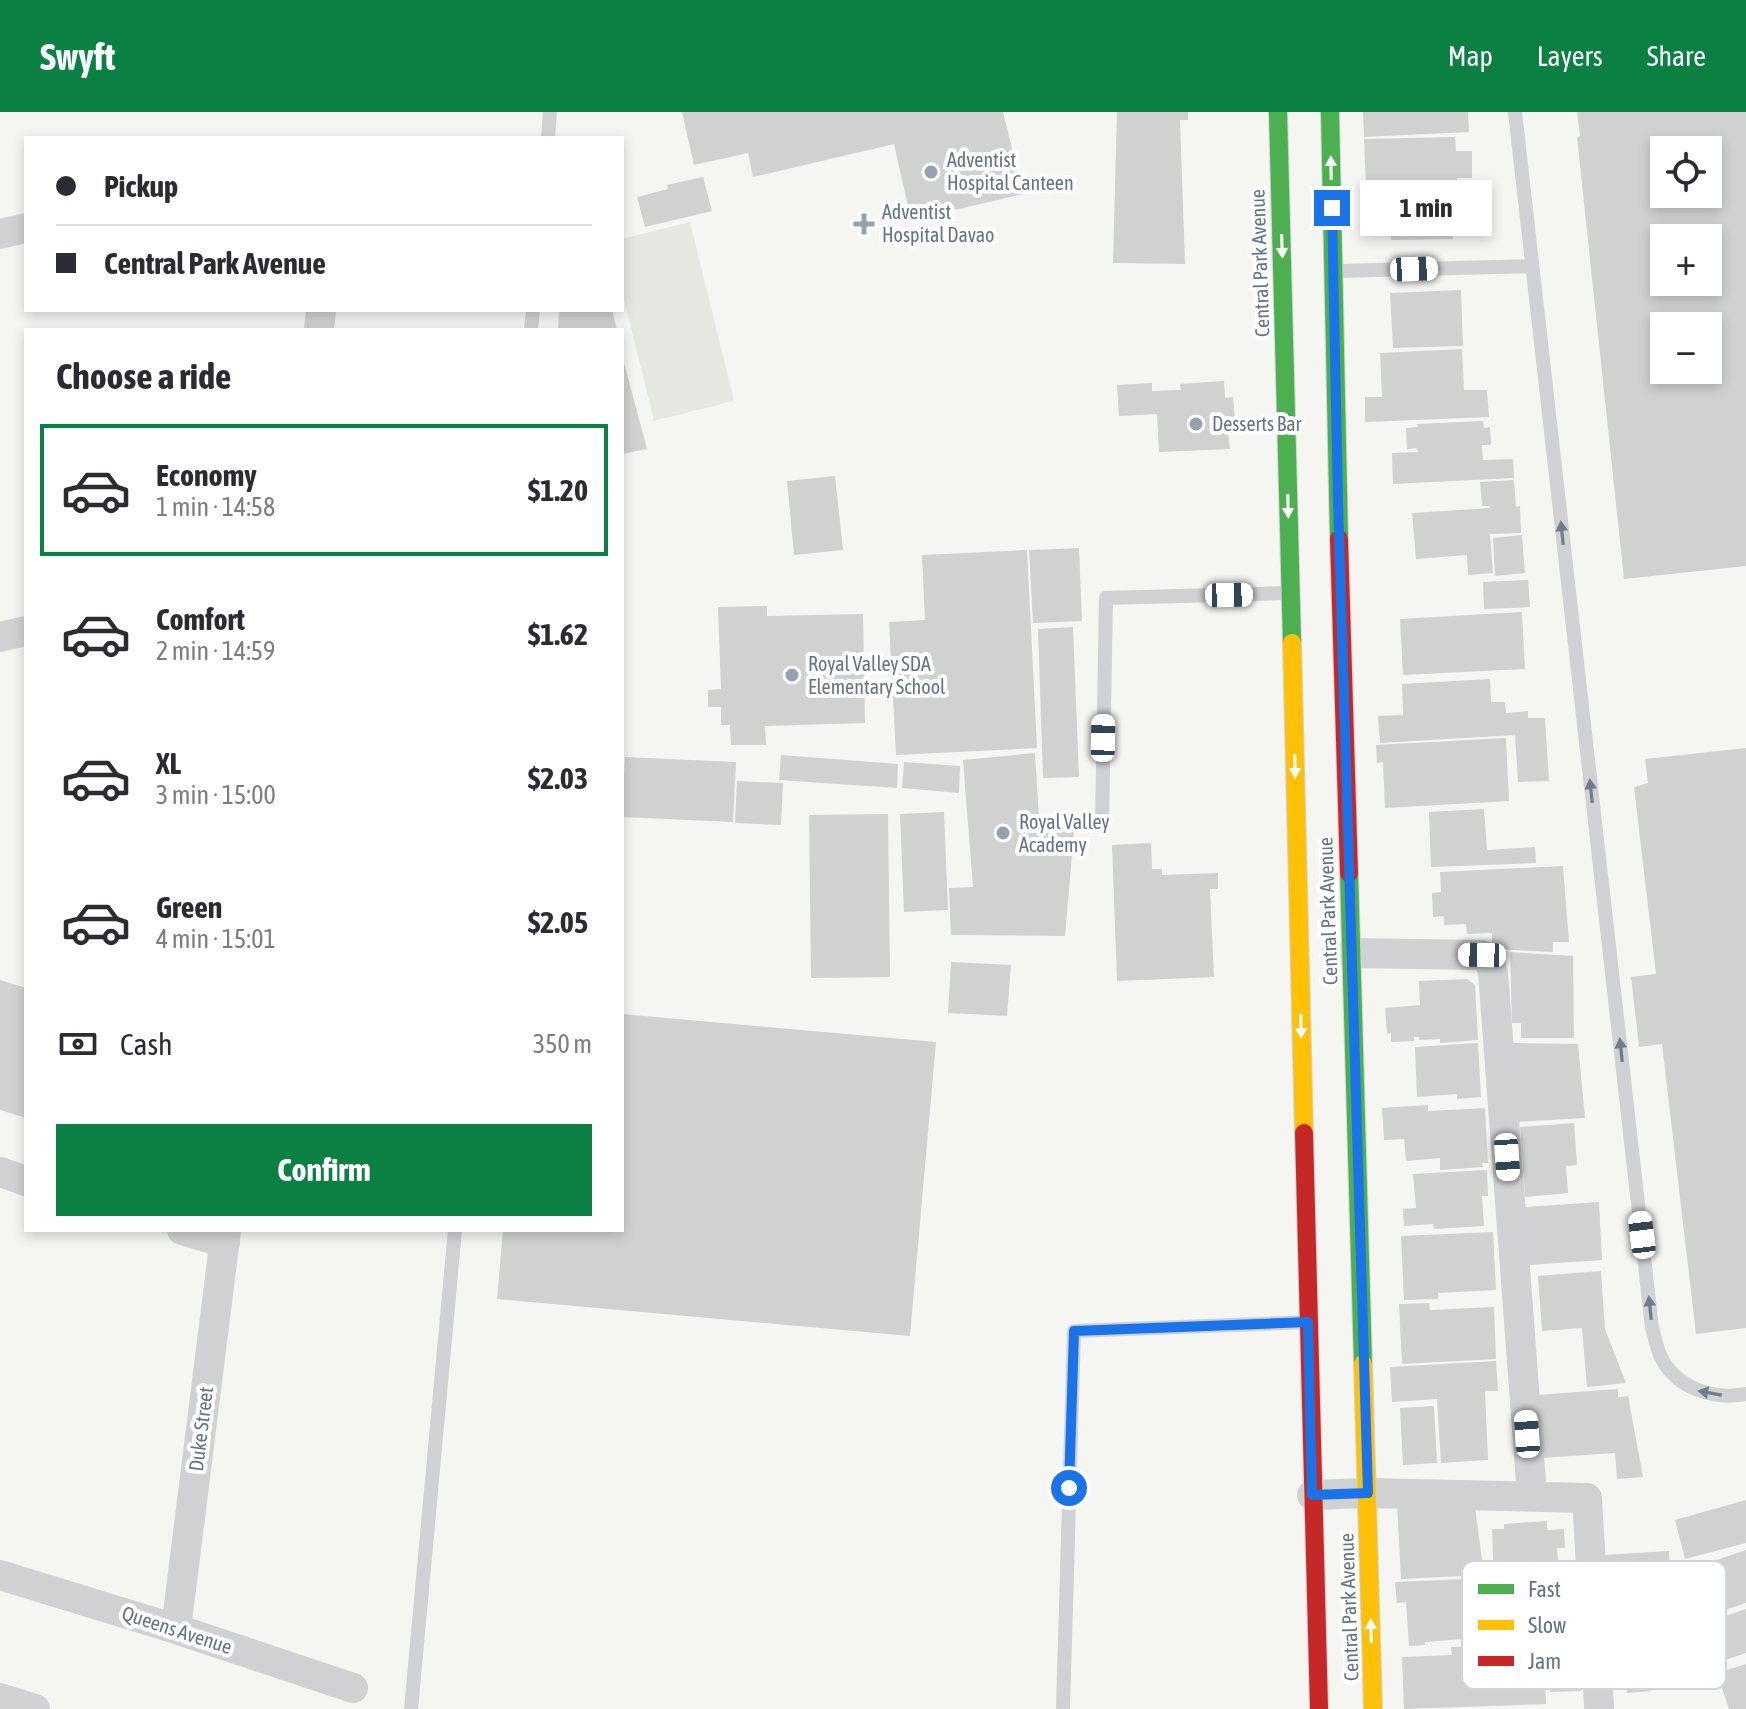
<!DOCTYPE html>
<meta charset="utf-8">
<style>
body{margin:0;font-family:"Asap Condensed",sans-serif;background:#f7f7f7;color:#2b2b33;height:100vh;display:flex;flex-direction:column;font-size:30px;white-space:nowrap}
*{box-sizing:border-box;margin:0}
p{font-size:26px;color:#7c7c81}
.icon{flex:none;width:44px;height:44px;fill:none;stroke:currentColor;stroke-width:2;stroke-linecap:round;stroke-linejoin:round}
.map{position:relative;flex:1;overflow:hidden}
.details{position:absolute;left:24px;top:216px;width:600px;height:904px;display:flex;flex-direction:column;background:#fff;border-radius:0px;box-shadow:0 4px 12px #0003}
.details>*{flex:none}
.hud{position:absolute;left:24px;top:24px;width:600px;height:176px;border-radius:0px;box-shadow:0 4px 12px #0003;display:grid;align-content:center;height:176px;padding:0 32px;background:#fff}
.tools{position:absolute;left:1650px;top:24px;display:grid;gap:16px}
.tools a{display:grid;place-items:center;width:72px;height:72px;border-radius:0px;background:#fff;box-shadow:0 4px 12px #0003;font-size:40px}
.end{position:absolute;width:36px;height:36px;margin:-18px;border:10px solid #1a73e8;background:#fff;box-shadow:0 0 0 4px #fff}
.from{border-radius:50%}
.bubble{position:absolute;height:56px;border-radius:0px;background:#fff;box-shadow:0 4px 12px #0003;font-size:26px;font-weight:700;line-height:56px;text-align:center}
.car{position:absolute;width:24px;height:48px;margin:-24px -12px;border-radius:10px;box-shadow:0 0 6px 2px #0007;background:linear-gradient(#fff 24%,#345 0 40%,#fff 0 76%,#345 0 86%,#fff 0)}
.hud b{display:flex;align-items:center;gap:28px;height:76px;font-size:30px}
.hud b+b{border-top:2px solid #e1e1e2}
.hud i{width:20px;height:20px;background:#2b2b33}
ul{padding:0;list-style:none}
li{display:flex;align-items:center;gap:24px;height:132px;margin:0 16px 12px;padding:0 16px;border:4px solid transparent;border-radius:0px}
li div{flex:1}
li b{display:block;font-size:30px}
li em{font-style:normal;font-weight:700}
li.active{border-color:#0b8043}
li>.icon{width:72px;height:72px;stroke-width:1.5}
h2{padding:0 32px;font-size:36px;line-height:96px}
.pay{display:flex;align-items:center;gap:20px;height:88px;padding:0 32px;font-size:30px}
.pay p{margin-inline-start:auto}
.action{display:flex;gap:16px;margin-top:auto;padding:16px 32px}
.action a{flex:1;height:92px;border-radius:0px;background:#0b8043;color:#fff;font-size:32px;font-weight:700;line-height:92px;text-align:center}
header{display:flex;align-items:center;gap:48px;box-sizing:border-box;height:112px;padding:0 40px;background:#0b8043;color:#fff}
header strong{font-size:38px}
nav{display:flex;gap:44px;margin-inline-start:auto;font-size:28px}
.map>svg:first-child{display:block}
.green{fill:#e4e8e0}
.building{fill:#d0d1d1;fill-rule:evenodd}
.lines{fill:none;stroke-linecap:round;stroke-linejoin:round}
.fast-casing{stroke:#d1d3d3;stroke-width:20}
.slow-casing{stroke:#d1d3d3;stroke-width:20}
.jam-casing{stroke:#d1d3d3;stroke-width:20}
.lane{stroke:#d0d1d2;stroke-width:14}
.street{stroke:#d0d1d2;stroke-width:30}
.fast{stroke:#4caf50;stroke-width:18}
.slow{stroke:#ffc107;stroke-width:18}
.jam{stroke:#c62828;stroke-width:18}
.oneway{fill:#f6fbf6}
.oneway2{fill:#6d7d8e}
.route{stroke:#1a73e8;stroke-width:10}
.poi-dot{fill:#95a1ac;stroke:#fff;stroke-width:3}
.labels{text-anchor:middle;stroke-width:8;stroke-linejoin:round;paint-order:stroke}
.poi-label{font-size:20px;fill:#627486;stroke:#fff;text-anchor:start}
.street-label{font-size:20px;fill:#627486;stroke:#fff}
.key{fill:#fff;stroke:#d0d5db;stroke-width:2}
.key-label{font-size:22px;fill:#627486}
</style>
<header>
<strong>Swyft</strong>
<nav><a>Map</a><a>Layers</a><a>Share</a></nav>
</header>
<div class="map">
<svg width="1746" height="1597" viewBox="0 0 1746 1597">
<rect width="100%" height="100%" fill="#f5f5f2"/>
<path class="green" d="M690,110L734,289L654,309L622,179V127Z"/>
<path class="building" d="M682,0H1003L1023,82L911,108L894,32L753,65L748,41L694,53Z
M1117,0H1188V8H1180L1185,152L1113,151Z
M1363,0H1468L1469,20L1364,25Z
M1577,0H1746V454L1624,467L1577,25L1580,24ZM1664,38H1708V82H1664ZM1664,126H1708V170H1664ZM1664,214H1708V258H1664Z
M1455,25L1456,39H1472V66H1457V72L1366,74L1364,27Z
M703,65L712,99L645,115L637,85L668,77L667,73Z
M1390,79H1453V127L1391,128Z
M1461,178L1463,234L1393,236L1390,181Z
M559,198H612L617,218H558Z
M1462,237L1464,278H1487L1489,305L1365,310V285H1382L1380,241Z
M622,243L647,337L622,342Z
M1224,269L1225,286L1233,285L1236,320L1228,321L1230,337L1159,340L1157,302L1119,304L1117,273L1152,271V279L1181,278L1180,272Z
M1483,309L1484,316L1490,315L1491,333H1482L1483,348L1513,347L1514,366L1393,372L1392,341L1418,340L1417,336L1407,337L1406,316L1418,315L1417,312Z
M835,364L843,438L794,443L787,369Z
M1514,368L1516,395L1520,394L1521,421L1490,422L1493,461L1468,463L1467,443L1416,447L1412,401L1490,396L1489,394H1482L1480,370Z
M1522,423L1525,461L1495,464L1493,426Z
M1079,436L1082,509L1033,511L1029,438Z
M1027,438L1037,636L896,643L889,510L925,508L922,443Z
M1528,468L1530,495L1484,497L1483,470Z
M767,494V504L863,502L865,611L765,614L766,633H731L730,613H721V595H708V578L721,577L718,495Z
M1522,500L1525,557L1403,563L1400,507Z
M1073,515L1079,665L1043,666L1038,517Z
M1490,567L1491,590H1505L1506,601L1528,599V606H1545L1549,669L1518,670L1515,623L1380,631L1378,604L1403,603L1402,572Z
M1506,626L1509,689L1385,696L1383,650L1377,651L1376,633Z
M1746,636V1216L1696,1222L1662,932L1639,935L1631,865L1656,862L1634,675L1648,671L1645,647Z
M1035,641L1040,721L1074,719L1065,824L951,823L949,776L973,775L963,648Z
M781,643L898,652L897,676L779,668Z
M625,645L736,650L733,710L622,705Z
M904,650L960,654L959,681L902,676Z
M737,669L783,671L781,713L735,711Z
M1484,697L1487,738L1535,735L1536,751L1431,755L1429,700Z
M944,700L948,798L904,800L900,702Z
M888,702L890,865L811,866L809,703Z
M1151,731L1152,757H1162V763L1218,761V777H1210L1214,865L1117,869L1112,733Z
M1563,754L1569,830H1553V840L1492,837V821L1467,822L1466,812L1444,813V804L1433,805L1432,781L1441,780L1440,760Z
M1510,840L1573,844L1574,926H1521V911H1512Z
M951,850L1011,853L1007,904L948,901Z
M1467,867L1475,873L1478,928L1440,931V927L1419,928V925H1414V929L1391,930V921L1387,922L1385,896L1420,893L1419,869Z
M0,868L26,876V1006L0,998Z
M622,902L936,930L910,1224L497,1187L503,1118H622Z
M1478,931L1481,985L1457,987V982L1417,985L1415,935Z
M1511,931L1578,932L1585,1006L1515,1010Z
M1428,993V999L1485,996L1488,1051H1482L1483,1055L1440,1058V1046L1406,1049L1404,1027L1384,1028L1382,996Z
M1574,1011L1577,1053L1566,1054L1568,1081L1525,1085L1520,1015Z
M1487,1058L1488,1084H1482L1484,1114L1434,1117L1433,1112L1404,1114L1403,1097L1416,1096L1413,1062Z
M1599,1090L1602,1148L1529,1153L1525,1095Z
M1493,1120L1496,1178L1438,1181V1187L1404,1188L1401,1124Z
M1601,1159L1605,1217L1626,1271L1587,1275L1582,1216L1542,1219L1538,1164Z
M1429,1191L1430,1198L1494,1195L1496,1247L1402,1252L1399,1192Z
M1496,1249L1498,1279H1485L1488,1348L1441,1351L1437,1287L1392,1290L1390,1255Z
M1618,1277V1285L1628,1284L1643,1365L1617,1367L1615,1341L1542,1346L1537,1283Z
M1434,1294L1437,1351L1403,1353L1400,1296Z
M1746,1388V1431L1685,1447L1675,1408Z
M1397,1392L1475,1395L1484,1463L1401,1467Z
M1547,1409V1418L1564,1417L1565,1436H1557L1559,1459L1533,1461L1534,1470L1488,1473L1487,1449H1493L1492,1417H1504V1412Z
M1746,1438V1491L1704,1505L1687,1458Z
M1669,1439L1671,1480L1661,1481L1662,1492L1607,1495L1604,1443Z
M1486,1466L1489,1523L1463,1524V1527L1425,1530V1533L1409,1534L1406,1490L1397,1491L1395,1470Z
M1575,1472L1581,1579L1550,1580L1547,1523L1494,1527L1492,1476Z
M1746,1497V1541L1713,1552L1699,1513Z
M1647,1499V1509L1682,1507L1685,1542L1652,1544L1653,1552H1658L1659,1571H1650L1651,1579L1627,1581L1626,1572L1617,1573L1615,1536L1607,1537L1604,1501Z
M1543,1531L1546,1592L1404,1597L1402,1545L1452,1543L1451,1535Z
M1746,1552V1597H1729L1717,1561Z"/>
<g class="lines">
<defs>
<path id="fast" d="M1278,0L1292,531
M1330,0L1339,427
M1349,761L1363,1252"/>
<path id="slow" d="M1292,531L1304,1021
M1363,1252L1373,1597"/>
<path id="jam" d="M1339,427L1349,761
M1304,1021L1319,1597"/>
</defs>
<use href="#fast" class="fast-casing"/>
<use href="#slow" class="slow-casing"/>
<use href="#jam" class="jam-casing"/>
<path class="lane" d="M1515,0L1652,1216C1655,1226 1657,1238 1662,1247C1678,1277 1714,1288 1746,1282
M548,26L550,0
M1336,159L1532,154
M531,218L533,198
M1102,711L1106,486L1286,481
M411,1597L455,1118
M1063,1597L1074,1219L1308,1210"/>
<path class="street" d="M0,122L26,116
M319,218L321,198
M0,525L26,519
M1351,841L1482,843L1490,851L1493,860L1532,1384
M0,1060L26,1069
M182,1118L225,1131
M1312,1383L1368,1381L1587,1386L1599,1594
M0,1463L176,1517L353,1576
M176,1517L226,1118
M0,1586L35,1597"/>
<use href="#fast" class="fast"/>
<use href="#slow" class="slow"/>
<use href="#jam" class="jam"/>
</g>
<defs><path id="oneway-solid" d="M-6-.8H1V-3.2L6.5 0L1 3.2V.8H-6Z" transform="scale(2)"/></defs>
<g class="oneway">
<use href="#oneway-solid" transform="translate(1331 56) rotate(-91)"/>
<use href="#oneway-solid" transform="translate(1282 134) rotate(88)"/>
<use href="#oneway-solid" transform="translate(1288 394) rotate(89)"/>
<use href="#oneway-solid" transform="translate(1295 654) rotate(89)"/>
<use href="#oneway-solid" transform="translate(1301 914) rotate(89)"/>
<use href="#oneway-solid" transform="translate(1371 1519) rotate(-92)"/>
</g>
<g class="oneway2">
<use href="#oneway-solid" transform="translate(1562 421) rotate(-96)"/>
<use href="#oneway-solid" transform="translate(1591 679) rotate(-96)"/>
<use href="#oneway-solid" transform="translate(1621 938) rotate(-96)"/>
<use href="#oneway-solid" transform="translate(1650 1196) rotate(-96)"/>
<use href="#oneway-solid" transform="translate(1710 1281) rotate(-170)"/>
</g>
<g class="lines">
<path class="route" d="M1069,1376L1074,1219L1308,1210L1312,1383L1368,1381L1338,390L1332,96"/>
</g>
<g class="poi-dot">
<circle cx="931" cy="60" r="8"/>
<path d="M860 100h8v8h8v8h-8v8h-8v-8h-8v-8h8z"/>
<circle cx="1196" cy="312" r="8"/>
<circle cx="792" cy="563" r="8"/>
<circle cx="1003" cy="721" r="8"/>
</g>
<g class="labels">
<g class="poi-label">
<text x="947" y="55">Adventist<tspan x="947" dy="23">Hospital Canteen</tspan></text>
<text x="882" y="107">Adventist<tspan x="882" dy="23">Hospital Davao</tspan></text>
<text x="1212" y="319">Desserts Bar</text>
<text x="808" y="559">Royal Valley SDA<tspan x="808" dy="23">Elementary School</tspan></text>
<text x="1019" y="717">Royal Valley<tspan x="1019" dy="23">Academy</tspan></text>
</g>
<g class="street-label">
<text transform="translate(1260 151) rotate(-92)" y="7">Central Park Avenue</text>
<text transform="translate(1328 799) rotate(-92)" y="7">Central Park Avenue</text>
<text transform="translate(201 1317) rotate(-83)" y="7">Duke Street</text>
<text transform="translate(1349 1495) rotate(-92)" y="7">Central Park Avenue</text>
<text transform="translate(177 1518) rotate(18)" y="7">Queens Avenue</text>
</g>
</g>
<rect x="1462" y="1449" width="264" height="128" rx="12" class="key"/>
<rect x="1478" y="1472" width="36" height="10" fill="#4caf50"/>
<rect x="1478" y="1508" width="36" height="10" fill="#ffc107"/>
<rect x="1478" y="1544" width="36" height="10" fill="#c62828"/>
<g class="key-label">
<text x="1528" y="1485">Fast</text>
<text x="1528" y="1521">Slow</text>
<text x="1528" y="1557">Jam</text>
</g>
</svg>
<div class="tools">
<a><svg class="icon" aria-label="locate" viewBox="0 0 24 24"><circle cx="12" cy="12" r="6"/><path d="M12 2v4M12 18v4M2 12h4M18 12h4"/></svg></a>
<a>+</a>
<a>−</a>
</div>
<i class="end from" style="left:1069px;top:1376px"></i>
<i class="end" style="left:1332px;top:96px"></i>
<div class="bubble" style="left:1360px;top:68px;width:132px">1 min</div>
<i class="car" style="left:1414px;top:157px;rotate:88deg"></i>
<i class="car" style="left:1229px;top:483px;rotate:89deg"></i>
<i class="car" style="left:1103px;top:626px;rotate:1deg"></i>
<i class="car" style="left:1482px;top:843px;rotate:271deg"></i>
<i class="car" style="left:1507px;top:1045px;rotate:176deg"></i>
<i class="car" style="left:1642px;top:1123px;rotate:353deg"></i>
<i class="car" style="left:1527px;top:1322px;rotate:356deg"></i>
<div class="hud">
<b><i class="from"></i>Pickup</b>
<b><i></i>Central Park Avenue</b>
</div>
<section class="details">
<h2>Choose a ride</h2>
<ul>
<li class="active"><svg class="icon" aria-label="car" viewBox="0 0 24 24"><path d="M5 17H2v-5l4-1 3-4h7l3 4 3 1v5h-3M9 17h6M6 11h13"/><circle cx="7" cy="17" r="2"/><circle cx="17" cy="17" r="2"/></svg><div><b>Economy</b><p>1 min · 14:58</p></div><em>$1.20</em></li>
<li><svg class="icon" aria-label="car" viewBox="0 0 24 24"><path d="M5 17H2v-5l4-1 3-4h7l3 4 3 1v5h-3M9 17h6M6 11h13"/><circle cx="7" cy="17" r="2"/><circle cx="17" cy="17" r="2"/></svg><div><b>Comfort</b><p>2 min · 14:59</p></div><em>$1.62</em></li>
<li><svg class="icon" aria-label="car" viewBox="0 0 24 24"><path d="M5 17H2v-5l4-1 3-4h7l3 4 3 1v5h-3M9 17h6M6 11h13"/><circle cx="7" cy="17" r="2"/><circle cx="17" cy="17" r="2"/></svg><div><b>XL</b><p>3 min · 15:00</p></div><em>$2.03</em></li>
<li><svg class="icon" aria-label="car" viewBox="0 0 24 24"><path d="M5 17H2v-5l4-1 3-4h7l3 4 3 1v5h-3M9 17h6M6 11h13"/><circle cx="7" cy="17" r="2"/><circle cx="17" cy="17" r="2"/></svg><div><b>Green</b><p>4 min · 15:01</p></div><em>$2.05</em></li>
</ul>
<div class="pay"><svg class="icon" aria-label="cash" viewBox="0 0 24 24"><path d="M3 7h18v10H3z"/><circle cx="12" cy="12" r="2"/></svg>Cash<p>350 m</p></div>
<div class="action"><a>Confirm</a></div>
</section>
</div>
